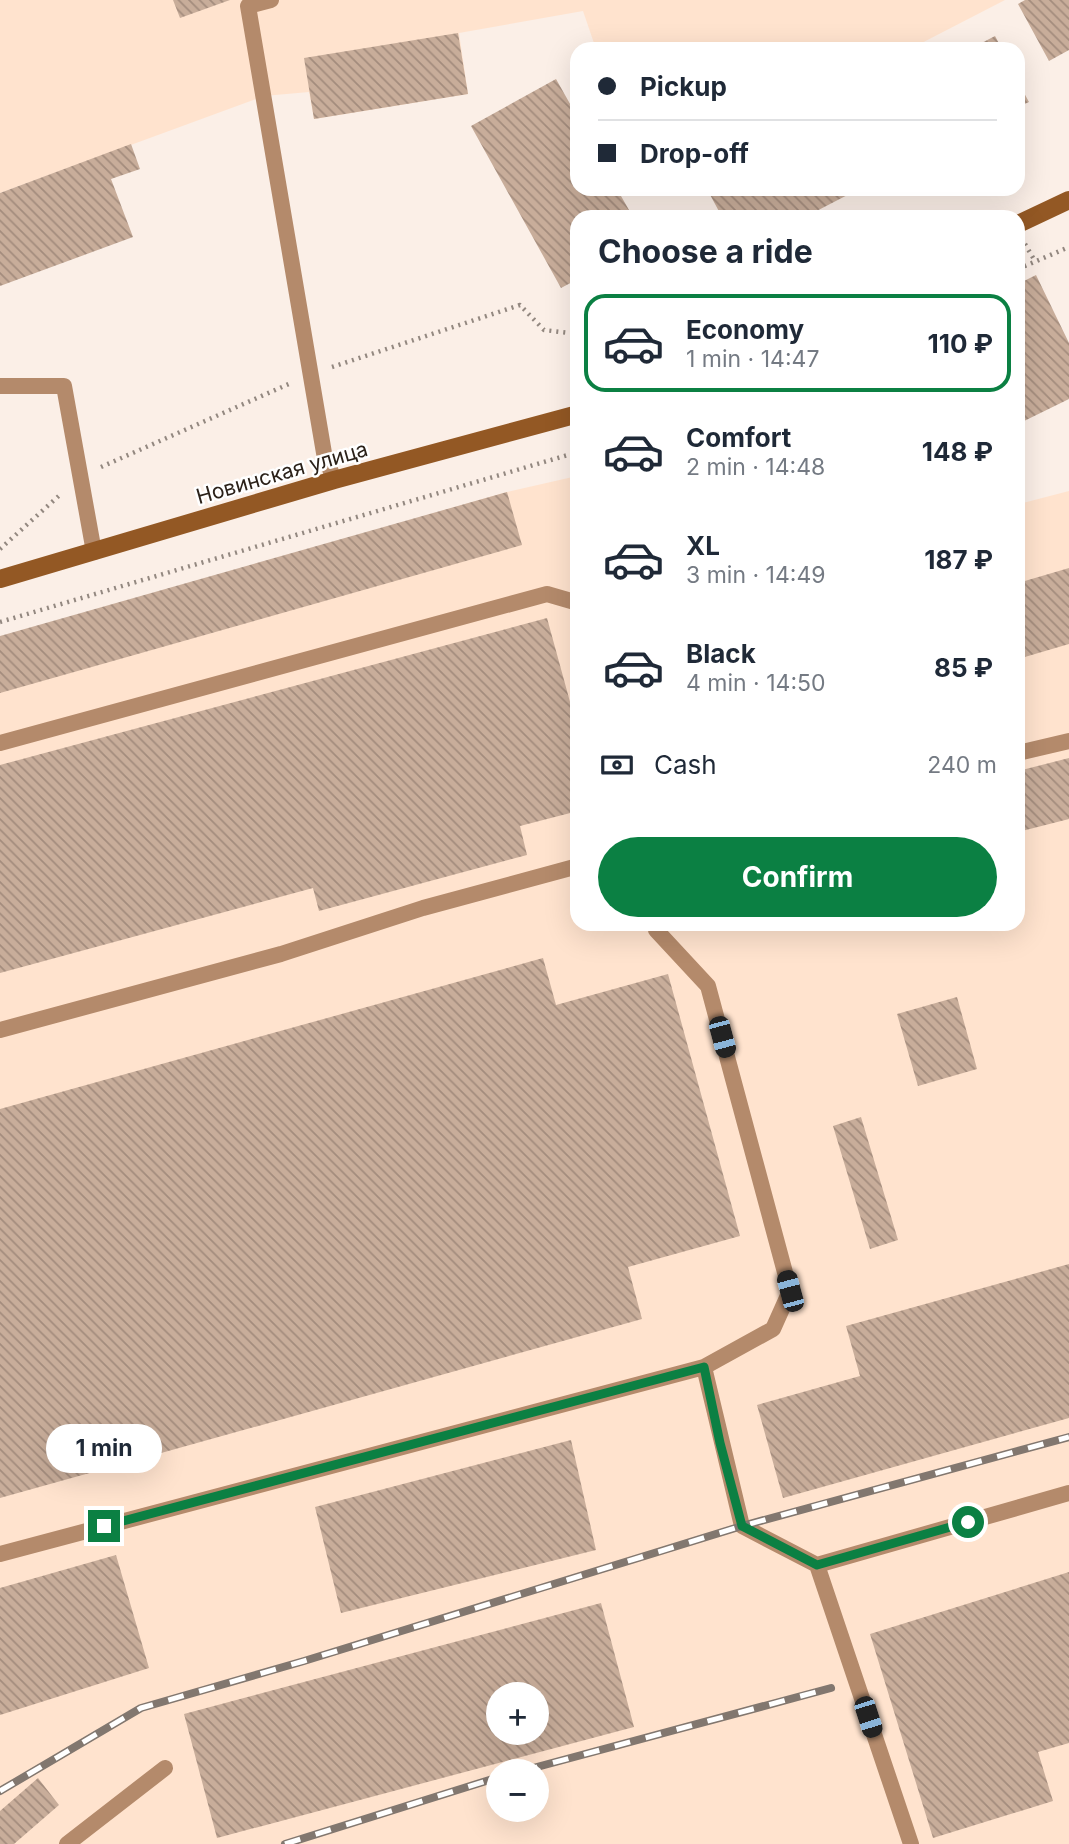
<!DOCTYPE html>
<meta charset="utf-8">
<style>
body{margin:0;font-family:Inter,sans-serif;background:#f6f6f7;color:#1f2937;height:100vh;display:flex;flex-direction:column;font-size:26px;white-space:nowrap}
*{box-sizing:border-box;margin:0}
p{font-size:23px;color:#747a83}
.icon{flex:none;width:38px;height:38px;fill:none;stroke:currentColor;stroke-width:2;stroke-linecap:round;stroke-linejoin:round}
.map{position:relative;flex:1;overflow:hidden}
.panel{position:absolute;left:570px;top:210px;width:455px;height:721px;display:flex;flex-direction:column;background:#fff;border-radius:21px;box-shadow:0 7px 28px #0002}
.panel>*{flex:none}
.banner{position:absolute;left:570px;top:42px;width:455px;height:154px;border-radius:21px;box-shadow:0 7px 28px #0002;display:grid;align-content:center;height:154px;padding:0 28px;background:#fff}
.buttons{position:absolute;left:486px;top:1682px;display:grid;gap:14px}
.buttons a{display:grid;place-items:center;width:63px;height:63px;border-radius:50%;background:#fff;box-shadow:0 7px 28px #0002;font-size:35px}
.end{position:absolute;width:32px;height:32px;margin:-16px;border:9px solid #0b8043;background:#fff;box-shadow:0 0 0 4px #fff}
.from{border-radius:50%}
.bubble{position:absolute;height:49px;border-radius:24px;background:#fff;box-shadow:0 7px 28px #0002;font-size:23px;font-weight:700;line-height:49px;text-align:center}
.car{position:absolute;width:21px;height:42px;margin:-21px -10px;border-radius:9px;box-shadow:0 0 5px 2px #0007;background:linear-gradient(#222 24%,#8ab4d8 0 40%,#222 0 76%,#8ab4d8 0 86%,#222 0)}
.banner b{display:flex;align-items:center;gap:24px;height:66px;font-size:26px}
.banner b+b{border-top:2px solid #e0e1e3}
.banner i{width:18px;height:18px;background:#1f2937}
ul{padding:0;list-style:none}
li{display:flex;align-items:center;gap:21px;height:98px;margin:0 14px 10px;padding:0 14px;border:4px solid transparent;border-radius:21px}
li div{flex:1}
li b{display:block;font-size:26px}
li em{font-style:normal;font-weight:700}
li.current{border-color:#0b8043}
li>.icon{width:63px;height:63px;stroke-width:1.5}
h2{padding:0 28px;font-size:32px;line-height:84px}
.pay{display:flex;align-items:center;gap:18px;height:77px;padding:0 28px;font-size:26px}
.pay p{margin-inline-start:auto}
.action{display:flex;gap:14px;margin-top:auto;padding:14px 28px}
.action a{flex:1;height:80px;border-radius:42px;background:#0b8043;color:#fff;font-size:28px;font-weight:700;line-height:80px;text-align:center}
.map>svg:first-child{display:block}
.built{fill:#ffe3ce;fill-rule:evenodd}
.building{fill:url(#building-back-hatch);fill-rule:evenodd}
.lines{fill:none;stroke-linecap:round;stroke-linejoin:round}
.path{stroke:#938880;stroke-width:4.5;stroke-dasharray:2 5;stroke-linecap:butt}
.service{stroke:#b48a6b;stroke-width:16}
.secondary{stroke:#935824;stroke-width:18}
.rail-casing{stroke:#82776f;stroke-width:8}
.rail{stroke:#fff;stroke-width:5;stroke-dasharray:16;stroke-linecap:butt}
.route{stroke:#0b8043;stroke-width:9}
.labels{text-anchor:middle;stroke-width:5;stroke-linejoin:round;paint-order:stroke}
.street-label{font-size:21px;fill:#2b2119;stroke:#fff}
</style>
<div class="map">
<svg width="1069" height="1844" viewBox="0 0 1069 1844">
<defs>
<pattern id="building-back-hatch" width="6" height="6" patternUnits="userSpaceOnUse" patternTransform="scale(1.75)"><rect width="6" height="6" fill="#c8ad9a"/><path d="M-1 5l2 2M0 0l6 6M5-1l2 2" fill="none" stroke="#a38c7d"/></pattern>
</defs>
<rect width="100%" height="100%" fill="#fbefe7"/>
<path class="built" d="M0,0H1005L910,49H596L583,11L459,33L468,94L314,119L309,92L264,96L0,193Z
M577,476L578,924H1018L1019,504L1069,491V1844H0V639L507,492ZM499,1694H537V1732H499ZM499,1771H537V1810H499Z"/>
<path class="building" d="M173,0H230L180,18Z
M1025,0H1069V50L1049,61L1018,4Z
M458,33L468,94L314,119L304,58Z
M995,36L1002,49H970Z
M556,79L578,118V189H617L633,217H578V279L561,288L471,126Z
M1018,82L1029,102L1018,107Z
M131,144L140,169L111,179L133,237L0,286V193Z
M707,189H859L805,217H722Z
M1036,275L1069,343V399L1018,424V284Z
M507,492L522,545L0,693V636Z
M1069,568V644L1018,659V583Z
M547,618L578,731V811L520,826L527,855L319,911L313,888L0,973V765Z
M1069,758V819L1018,832V771Z
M543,958L556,1005L668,974L740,1236L628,1267L642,1319L0,1498V1109Z
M957,997L977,1069L918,1086L897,1014Z
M861,1117L898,1240L870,1249L833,1126Z
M1069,1264V1418L783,1498L757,1405L860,1376L846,1326Z
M571,1440L596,1550L341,1613L315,1507Z
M116,1555L149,1668L0,1715V1588Z
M1069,1572V1743L1038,1752L1053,1801L933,1838L870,1634Z
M601,1603L634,1727L217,1838L184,1714ZM499,1694H537V1732H499Z
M38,1778L59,1805L14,1844H0V1811Z"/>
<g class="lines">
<path class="path" d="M1025,244L1035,261
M1018,269L1069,247
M332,367L520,305L544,330L578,334
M101,467L291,383
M0,549L62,493
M0,622L578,452"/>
<path class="service" d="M271,0L248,6L324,453L334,480
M0,386H64L94,552
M0,743L547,594L578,603
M1018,753L1069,741
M0,1030L281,954L423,908L578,866
M704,1367L742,1526L817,1565L1069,1493
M0,1554L704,1367L773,1329L790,1291L708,986L656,930L657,924
M817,1565L911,1844
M67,1844L165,1768"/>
<path class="secondary" d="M1018,224L1069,200
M0,579L334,480L578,414"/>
<defs>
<path id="rail" d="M522,1771L831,1688
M0,1791L141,1708L304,1661L742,1526L1069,1437
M285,1844L499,1777"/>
</defs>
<use href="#rail" class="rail-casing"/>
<use href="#rail" class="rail"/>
</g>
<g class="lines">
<path class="route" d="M104,1526L704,1367L720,1443L742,1526L817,1565L968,1522"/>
</g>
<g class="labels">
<g class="street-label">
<text transform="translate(282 473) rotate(-16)" y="7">Новинская улица</text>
</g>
</g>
</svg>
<div class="buttons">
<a>+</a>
<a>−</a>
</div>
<i class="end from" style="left:968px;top:1522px"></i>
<i class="end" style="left:104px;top:1526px"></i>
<div class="bubble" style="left:46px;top:1424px;width:116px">1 min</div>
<i class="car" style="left:722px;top:1037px;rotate:165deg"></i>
<i class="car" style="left:790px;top:1291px;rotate:345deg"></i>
<i class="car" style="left:868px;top:1717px;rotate:162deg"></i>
<div class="banner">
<b><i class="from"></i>Pickup</b>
<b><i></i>Drop-off</b>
</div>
<section class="panel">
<h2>Choose a ride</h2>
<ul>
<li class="current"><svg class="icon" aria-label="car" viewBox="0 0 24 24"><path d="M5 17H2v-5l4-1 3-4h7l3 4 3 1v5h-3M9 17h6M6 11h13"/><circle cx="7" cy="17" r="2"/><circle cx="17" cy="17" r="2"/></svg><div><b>Economy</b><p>1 min · 14:47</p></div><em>110 ₽</em></li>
<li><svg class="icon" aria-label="car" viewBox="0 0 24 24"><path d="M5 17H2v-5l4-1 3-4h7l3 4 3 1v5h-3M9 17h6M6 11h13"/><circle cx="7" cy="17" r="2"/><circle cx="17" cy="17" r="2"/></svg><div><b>Comfort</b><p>2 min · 14:48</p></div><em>148 ₽</em></li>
<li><svg class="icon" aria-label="car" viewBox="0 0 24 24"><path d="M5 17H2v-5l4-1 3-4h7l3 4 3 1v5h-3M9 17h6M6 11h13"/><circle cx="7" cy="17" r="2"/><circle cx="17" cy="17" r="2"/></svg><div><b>XL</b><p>3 min · 14:49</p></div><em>187 ₽</em></li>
<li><svg class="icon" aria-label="car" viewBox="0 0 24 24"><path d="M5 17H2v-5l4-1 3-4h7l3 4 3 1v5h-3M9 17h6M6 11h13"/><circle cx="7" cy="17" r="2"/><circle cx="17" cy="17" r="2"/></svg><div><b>Black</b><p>4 min · 14:50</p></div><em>85 ₽</em></li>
</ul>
<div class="pay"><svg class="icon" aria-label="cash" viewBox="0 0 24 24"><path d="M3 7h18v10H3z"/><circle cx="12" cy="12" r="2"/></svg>Cash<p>240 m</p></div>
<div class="action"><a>Confirm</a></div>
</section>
</div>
